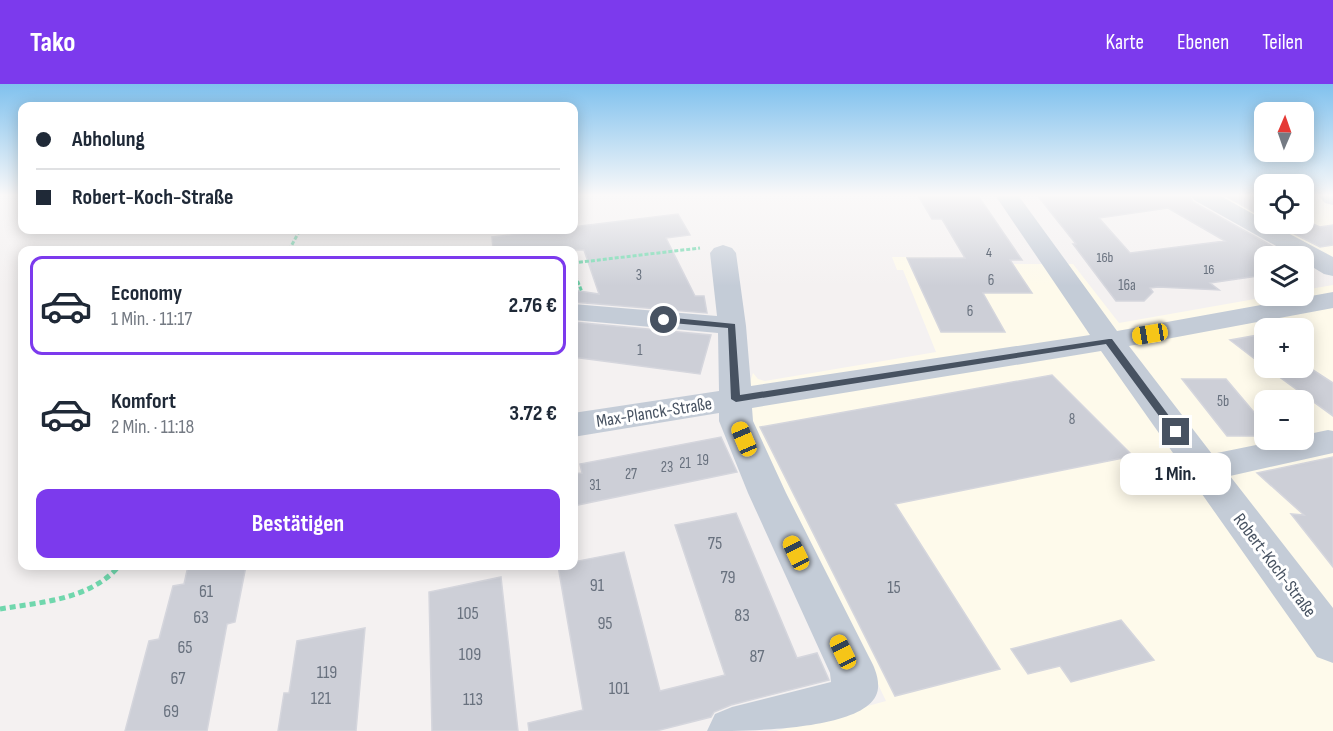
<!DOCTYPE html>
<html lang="de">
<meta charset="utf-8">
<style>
body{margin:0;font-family:"Sofia Sans Condensed",sans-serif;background:#f6f6f7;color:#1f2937;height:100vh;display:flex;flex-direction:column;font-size:22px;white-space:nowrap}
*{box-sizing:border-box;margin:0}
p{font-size:20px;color:#747a83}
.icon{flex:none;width:33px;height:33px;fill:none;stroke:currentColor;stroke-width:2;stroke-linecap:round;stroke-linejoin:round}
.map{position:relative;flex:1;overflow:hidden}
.details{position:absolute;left:18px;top:162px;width:560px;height:324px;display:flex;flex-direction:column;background:#fff;border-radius:12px;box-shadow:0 3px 15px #0003}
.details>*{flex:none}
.top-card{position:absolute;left:18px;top:18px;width:560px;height:132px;border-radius:12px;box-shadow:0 3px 15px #0003;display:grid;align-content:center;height:132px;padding:0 18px;background:#fff}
.needle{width:39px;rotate:2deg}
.tools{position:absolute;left:1254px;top:18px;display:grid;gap:12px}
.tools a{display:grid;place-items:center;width:60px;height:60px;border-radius:12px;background:#fff;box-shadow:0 3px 15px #0003;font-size:30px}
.end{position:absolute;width:27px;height:27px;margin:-14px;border:8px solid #475261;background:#fff;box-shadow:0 0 0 3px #fff}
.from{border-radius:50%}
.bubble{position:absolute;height:42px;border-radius:12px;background:#fff;box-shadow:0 3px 15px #0003;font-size:20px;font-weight:700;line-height:42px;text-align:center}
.car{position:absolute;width:18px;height:36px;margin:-18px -9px;border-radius:8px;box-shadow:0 0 4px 2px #0007;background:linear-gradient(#f5c518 24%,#345 0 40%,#f5c518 0 76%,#345 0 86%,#f5c518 0)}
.top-card b{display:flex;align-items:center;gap:21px;height:57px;font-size:22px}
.top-card b+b{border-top:2px solid #e0e1e3}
.top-card i{width:15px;height:15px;background:#1f2937}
ul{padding:10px 0 0;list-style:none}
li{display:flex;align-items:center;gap:18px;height:99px;margin:0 12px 9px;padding:0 6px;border:3px solid transparent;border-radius:12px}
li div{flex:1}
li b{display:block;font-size:22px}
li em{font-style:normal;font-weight:700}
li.active{border-color:#7c3aed}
li>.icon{width:54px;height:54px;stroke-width:1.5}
.primary-button{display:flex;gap:12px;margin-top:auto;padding:12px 18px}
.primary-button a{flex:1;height:69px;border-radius:12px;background:#7c3aed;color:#fff;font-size:24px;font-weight:700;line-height:69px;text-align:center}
header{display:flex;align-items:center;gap:36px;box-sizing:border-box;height:84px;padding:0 30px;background:#7c3aed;color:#fff}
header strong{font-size:28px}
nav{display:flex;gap:33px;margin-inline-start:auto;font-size:21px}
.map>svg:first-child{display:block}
.commercial{fill:#fefaeb;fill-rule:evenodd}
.building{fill:#cdcfd7;stroke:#d5d6dd;stroke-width:1.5;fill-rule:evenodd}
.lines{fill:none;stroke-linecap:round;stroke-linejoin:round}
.path-far1{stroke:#70d7ad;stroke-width:3;stroke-dasharray:4 2;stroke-linecap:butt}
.path{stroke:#70d7ad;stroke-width:5;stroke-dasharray:6 4;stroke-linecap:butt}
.minor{fill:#c4ccd7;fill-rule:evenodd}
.route{fill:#475261}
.labels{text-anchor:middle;stroke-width:6;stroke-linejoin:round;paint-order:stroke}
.far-number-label{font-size:14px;fill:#68717e}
.number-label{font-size:15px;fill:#68717e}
.street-label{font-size:18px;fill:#475261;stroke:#fff}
.near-number-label{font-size:18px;fill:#68717e}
</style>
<header>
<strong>Tako</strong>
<nav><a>Karte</a><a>Ebenen</a><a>Teilen</a></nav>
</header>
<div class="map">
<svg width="1333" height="647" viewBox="0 0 1333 647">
<rect width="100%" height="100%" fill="#f4f1f1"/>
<path class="commercial" d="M1209,111H1264V140H1304V111H1333V180Z
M892,173H935L939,179L951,180H1073L1119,239L1272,212H1304V206L1333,201V647H776L886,617L743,319L753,289L758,295L765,297L936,268L903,186H897ZM1264,244H1304V284H1264ZM1264,316H1304V356H1264Z"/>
<path class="building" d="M1037,111H1189L1193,118L1290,172H1264V191L1210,199L1219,206L1158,203L1150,204L1153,208L1144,217H1116L1073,160H1076ZM1168,124L1225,157L1130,169L1099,134Z
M1224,111H1264V134Z
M919,113H979L1022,176H1010L1032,209H983L1005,248H941L907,174H965L942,135H932Z
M678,130L690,151L666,154L695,212H704L707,229L573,218V206L599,210L584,166H493L492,153L553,146H573V143Z
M1275,140H1313L1320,143L1333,141V161L1320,163Z
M573,238L711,251L700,290L573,273Z
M1264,250V282L1230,256Z
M1267,284H1310L1333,299V332Z
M1052,291L1133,372L895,420L1000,585L895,612L760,343Z
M1182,295H1226L1264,340V352H1227Z
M721,353L737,388L573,422V390L582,389L580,380Z
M1333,373V483L1291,430L1304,431L1257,389Z
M736,429L797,574L817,569L829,596L731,621L714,628L711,633L656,647H529L528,639L583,626L558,482H573V478L624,468L660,607L725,591L675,441Z
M188,482H246L235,538L227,540L207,647H125L149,557L159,555L173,502L184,500Z
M501,493L518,647H432L429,508Z
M1121,536L1154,576L1071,598L1060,582L1028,590L1011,565Z
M365,544L356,647H278L284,609H289L297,557Z"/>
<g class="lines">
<path class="path-far1" d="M289,166L300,146
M573,179L700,164
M573,186L582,208"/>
<path class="path" d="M0,525C41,518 90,516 119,482"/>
<path class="minor" d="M995,111H1018L1117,247L1333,208V224L1129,262L1212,370L1281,356H1304V351L1328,346L1333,347V369L1230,392L1333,524V579L1317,573L1101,267L752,324L753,337L786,409L869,573C874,582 879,593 878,604C875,647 747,647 707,647L715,630L732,623L831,598L830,589L748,409L719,337V329L573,353V329L719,307L718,249L573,236V220L717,232L710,169L714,164L723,161L732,164L736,169L746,242L751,302L1090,251Z
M1191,111H1219L1264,136V140H1271L1333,173V192L1324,190L1304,178V172H1294L1194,116Z
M1318,111H1333V121L1325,119Z"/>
</g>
<linearGradient id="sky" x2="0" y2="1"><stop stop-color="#80c1ee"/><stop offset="0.55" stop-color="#faf9f9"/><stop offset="1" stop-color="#faf9f9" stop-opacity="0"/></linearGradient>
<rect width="1333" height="202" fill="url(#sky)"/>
<path class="route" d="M664,233L735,240L740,311L1109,255H1112L1181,348L1180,351H1173L1106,260L736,318L731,315L728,244L661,238V234Z"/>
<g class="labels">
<g class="far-number-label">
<text x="989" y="173">4</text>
<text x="1105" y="178">16b</text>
<text x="1209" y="190">16</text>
</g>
<g class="number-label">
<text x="639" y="196">3</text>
<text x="991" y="201">6</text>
<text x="1127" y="206">16a</text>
<text x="970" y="232">6</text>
<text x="640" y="271">1</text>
<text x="1223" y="322">5b</text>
<text x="1072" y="340">8</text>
<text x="703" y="381">19</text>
<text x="685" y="384">21</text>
<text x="667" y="388">23</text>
<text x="631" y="395">27</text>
<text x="595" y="406">31</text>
</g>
<g class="street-label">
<text transform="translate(654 328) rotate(-9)" y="6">Max-Planck-Straße</text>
<text transform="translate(1275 481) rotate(53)" y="6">Robert-Koch-Straße</text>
</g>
<g class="near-number-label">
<text x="715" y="465">75</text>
<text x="728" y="499">79</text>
<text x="597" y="507">91</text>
<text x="894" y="509">15</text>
<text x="206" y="513">61</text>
<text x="468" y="535">105</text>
<text x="742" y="537">83</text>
<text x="201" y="539">63</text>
<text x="605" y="545">95</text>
<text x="185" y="569">65</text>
<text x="470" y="576">109</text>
<text x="757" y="578">87</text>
<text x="327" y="594">119</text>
<text x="178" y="600">67</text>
<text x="619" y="610">101</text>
<text x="321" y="620">121</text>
<text x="473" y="621">113</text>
<text x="171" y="633">69</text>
</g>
</g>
</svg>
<div class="tools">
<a><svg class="needle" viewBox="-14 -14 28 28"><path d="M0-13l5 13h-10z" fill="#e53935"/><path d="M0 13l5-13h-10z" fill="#747a83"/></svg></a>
<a><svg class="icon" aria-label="locate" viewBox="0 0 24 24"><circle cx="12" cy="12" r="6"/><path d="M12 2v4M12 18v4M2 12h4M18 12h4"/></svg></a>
<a><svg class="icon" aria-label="layers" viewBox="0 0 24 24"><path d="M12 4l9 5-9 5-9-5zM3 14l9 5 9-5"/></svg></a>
<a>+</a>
<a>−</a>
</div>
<i class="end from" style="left:664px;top:236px"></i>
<i class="end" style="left:1176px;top:348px"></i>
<div class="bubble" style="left:1120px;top:369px;width:111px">1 Min.</div>
<i class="car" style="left:1150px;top:250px;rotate:260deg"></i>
<i class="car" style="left:744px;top:355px;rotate:337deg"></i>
<i class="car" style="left:796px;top:469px;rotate:334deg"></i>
<i class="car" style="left:843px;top:568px;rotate:334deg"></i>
<div class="top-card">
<b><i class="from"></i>Abholung</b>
<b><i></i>Robert-Koch-Straße</b>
</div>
<section class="details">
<ul>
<li class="active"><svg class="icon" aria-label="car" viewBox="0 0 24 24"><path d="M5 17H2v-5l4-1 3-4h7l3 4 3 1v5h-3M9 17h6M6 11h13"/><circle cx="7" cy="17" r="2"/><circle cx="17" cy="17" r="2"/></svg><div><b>Economy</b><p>1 Min. · 11:17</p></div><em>2.76 €</em></li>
<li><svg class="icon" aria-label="car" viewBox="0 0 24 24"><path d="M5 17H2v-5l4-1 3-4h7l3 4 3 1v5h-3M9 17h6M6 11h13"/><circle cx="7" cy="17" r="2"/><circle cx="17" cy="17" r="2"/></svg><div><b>Komfort</b><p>2 Min. · 11:18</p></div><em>3.72 €</em></li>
</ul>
<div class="primary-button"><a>Bestätigen</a></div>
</section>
</div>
